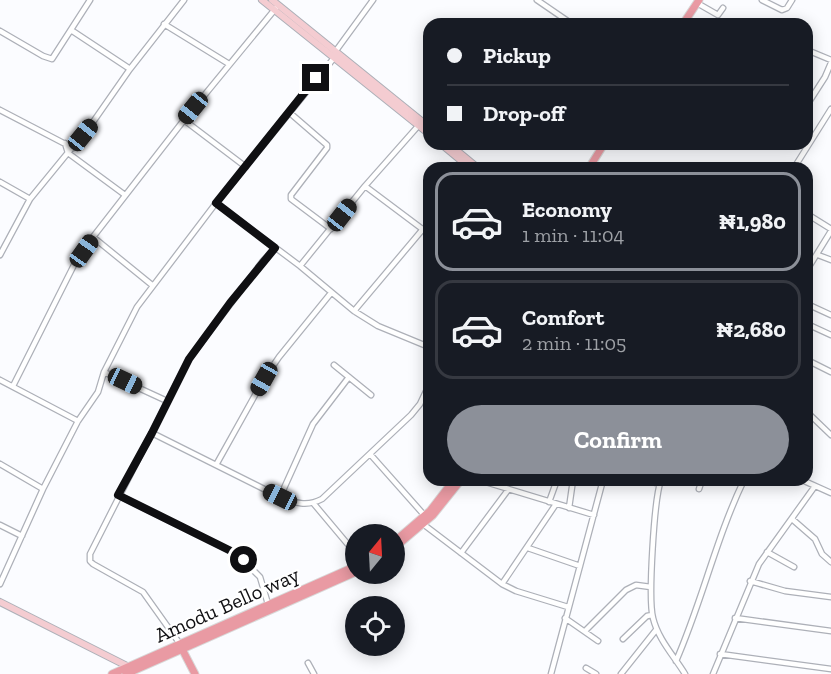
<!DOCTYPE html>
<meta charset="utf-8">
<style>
body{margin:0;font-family:"Zilla Slab",serif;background:#242831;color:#f1f3f6;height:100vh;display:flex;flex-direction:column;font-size:22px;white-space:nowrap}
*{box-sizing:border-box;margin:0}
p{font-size:20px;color:#9ea1a6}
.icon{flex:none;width:33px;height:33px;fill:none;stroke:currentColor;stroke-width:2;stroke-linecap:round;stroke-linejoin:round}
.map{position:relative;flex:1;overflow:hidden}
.drawer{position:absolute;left:423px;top:162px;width:390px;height:324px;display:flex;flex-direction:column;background:#171b24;border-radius:18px;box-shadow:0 3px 15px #0003}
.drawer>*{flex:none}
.guide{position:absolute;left:423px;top:18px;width:390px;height:132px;border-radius:18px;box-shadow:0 3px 15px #0003;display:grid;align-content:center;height:132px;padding:0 24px;background:#171b24}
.needle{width:39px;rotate:18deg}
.fabs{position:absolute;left:345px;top:524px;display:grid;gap:12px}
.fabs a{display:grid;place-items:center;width:60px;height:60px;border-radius:50%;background:#171b24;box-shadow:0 3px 15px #0003;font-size:30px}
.end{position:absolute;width:27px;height:27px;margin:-14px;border:8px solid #0f0f12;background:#fff;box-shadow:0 0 0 3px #fff}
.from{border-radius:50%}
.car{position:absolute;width:18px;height:36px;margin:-18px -9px;border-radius:8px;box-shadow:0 0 4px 2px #0007;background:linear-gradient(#222 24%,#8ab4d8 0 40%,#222 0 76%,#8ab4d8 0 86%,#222 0)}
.guide b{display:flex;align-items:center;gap:21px;height:57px;font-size:22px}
.guide b+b{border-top:2px solid #363941}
.guide i{width:15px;height:15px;background:#f1f3f6}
ul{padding:10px 0 0;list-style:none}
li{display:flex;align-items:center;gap:18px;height:99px;margin:0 12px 9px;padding:0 12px;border:3px solid #363941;border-radius:18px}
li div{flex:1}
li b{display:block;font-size:22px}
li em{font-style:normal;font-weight:800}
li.active{border-color:#8c9099}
li>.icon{width:54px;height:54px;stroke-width:1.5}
.button{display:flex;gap:12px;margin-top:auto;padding:12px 24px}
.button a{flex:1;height:69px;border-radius:36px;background:#8c9099;color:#fff;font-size:24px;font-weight:800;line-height:69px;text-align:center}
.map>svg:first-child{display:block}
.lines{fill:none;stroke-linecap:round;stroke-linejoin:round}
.street-casing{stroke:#adb0b8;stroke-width:7}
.secondary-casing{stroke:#adb0b8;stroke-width:8}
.primary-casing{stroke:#d9d9d9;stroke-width:9}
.street{stroke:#fff;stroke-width:4.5}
.secondary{stroke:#f4ccd1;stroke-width:6}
.primary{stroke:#e99aa3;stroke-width:7}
.route{stroke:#0f0f12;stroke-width:8}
.labels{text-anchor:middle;stroke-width:4.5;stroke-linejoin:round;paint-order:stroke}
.street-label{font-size:21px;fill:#0f0f12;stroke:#fff}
</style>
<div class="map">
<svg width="831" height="674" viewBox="0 0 831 674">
<rect width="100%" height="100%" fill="#fbfcff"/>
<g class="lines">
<defs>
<path id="street" d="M537,0L572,24
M762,0L782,10L787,8L792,0
M697,3L718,15L723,8
M164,24L229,64
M71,30L130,69
M0,31L43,56L52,59L90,0
M807,50L831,60
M335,52L373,0
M807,105L825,77L831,63
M0,110L73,148
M290,113L327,145V148L291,195V199L331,229
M184,120L246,167
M65,143L68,153L125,195
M794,168L831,109
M0,182L30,199
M365,186L429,234
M216,203L300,266L354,311L378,326L429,347
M807,214L831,229
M93,237L152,285
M0,255L30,199L93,122L130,69L184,0
M818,255L831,260
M300,266L365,186L419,125
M807,270L831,231
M807,304L831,315
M354,311L423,229
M807,324L831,335
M807,360L831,372
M334,365L371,395
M104,372L167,401
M0,380L78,421
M13,386L74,265L93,237L184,120L276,8
M807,412L831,435
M152,433L280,497C295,503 307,507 322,499L411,415L420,404L429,385
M370,454L425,516
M0,464L43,489
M216,465L264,379L279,357L331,293
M479,480L594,515
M562,480L573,482
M645,480L659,484
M661,480C654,499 648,599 653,618C658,639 674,656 685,674
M802,480L831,493
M699,489L702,480
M118,495L238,555L260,577L268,604
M280,497L313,424L349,377
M549,502L557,480
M314,504L356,554
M569,508L573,480
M792,519L815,539L822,554L831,562
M423,524L502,584L516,591L568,607
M0,525L22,536
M528,548L580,566
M767,552L794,567
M461,553L508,490
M750,581L785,591L831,597
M0,584L43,489L78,421L98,392L104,372L137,307L216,203L334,58
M502,584L556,504
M565,618L598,641
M735,618L831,631
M585,631L626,590L636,585L651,587
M623,639L647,616L652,615
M180,644L143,592L93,564L90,561V554L189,359L262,262L275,248
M720,654L831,669
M676,661C702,602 716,538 744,480
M308,663L314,674
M586,668L596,674
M551,674L603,480
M621,674L656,630
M713,674L759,564L815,486"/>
<path id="secondary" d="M262,0L429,134
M272,0L429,127
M441,144L470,168
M449,144L478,168
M0,602L131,668"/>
<path id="primary" d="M683,24L699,0
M589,168L604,144
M394,542L430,511L454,480
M394,548L433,515L461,480
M181,647L195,674
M112,674L356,566
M126,674L356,572"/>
</defs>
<use href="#street" class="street-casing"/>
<use href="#secondary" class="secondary-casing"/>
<use href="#primary" class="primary-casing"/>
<use href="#street" class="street"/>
<use href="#secondary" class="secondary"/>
<use href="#primary" class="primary"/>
</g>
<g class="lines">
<path class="route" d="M244,560L231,551L118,495L152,433L189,359L230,303L275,248L216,203L316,78"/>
</g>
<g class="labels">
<g class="street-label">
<text transform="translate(227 605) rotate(-24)" y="7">Amodu Bello way</text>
</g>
</g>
</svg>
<div class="fabs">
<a><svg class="needle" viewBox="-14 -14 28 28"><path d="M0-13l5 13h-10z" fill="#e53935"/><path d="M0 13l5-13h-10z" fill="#9ea1a6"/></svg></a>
<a><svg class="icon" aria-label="locate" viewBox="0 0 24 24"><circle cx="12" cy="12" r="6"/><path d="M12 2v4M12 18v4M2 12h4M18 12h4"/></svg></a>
</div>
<i class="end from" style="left:244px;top:560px"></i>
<i class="end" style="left:316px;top:78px"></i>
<i class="car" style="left:193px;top:108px;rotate:219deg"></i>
<i class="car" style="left:83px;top:135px;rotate:39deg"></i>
<i class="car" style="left:342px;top:215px;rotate:38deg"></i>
<i class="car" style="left:84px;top:251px;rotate:35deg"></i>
<i class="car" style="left:264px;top:379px;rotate:209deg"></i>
<i class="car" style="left:125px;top:381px;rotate:115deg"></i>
<i class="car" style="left:280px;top:497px;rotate:296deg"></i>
<div class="guide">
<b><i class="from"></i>Pickup</b>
<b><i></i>Drop-off</b>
</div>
<section class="drawer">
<ul>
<li class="active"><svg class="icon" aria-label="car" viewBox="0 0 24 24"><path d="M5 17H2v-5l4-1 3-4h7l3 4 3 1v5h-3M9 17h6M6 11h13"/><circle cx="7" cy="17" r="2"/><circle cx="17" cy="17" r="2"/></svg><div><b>Economy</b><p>1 min · 11:04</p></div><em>₦1,980</em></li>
<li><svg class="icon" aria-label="car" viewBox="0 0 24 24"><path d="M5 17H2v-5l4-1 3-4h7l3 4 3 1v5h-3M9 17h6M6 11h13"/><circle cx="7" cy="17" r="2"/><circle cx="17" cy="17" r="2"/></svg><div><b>Comfort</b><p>2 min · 11:05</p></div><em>₦2,680</em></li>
</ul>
<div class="button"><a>Confirm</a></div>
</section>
</div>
